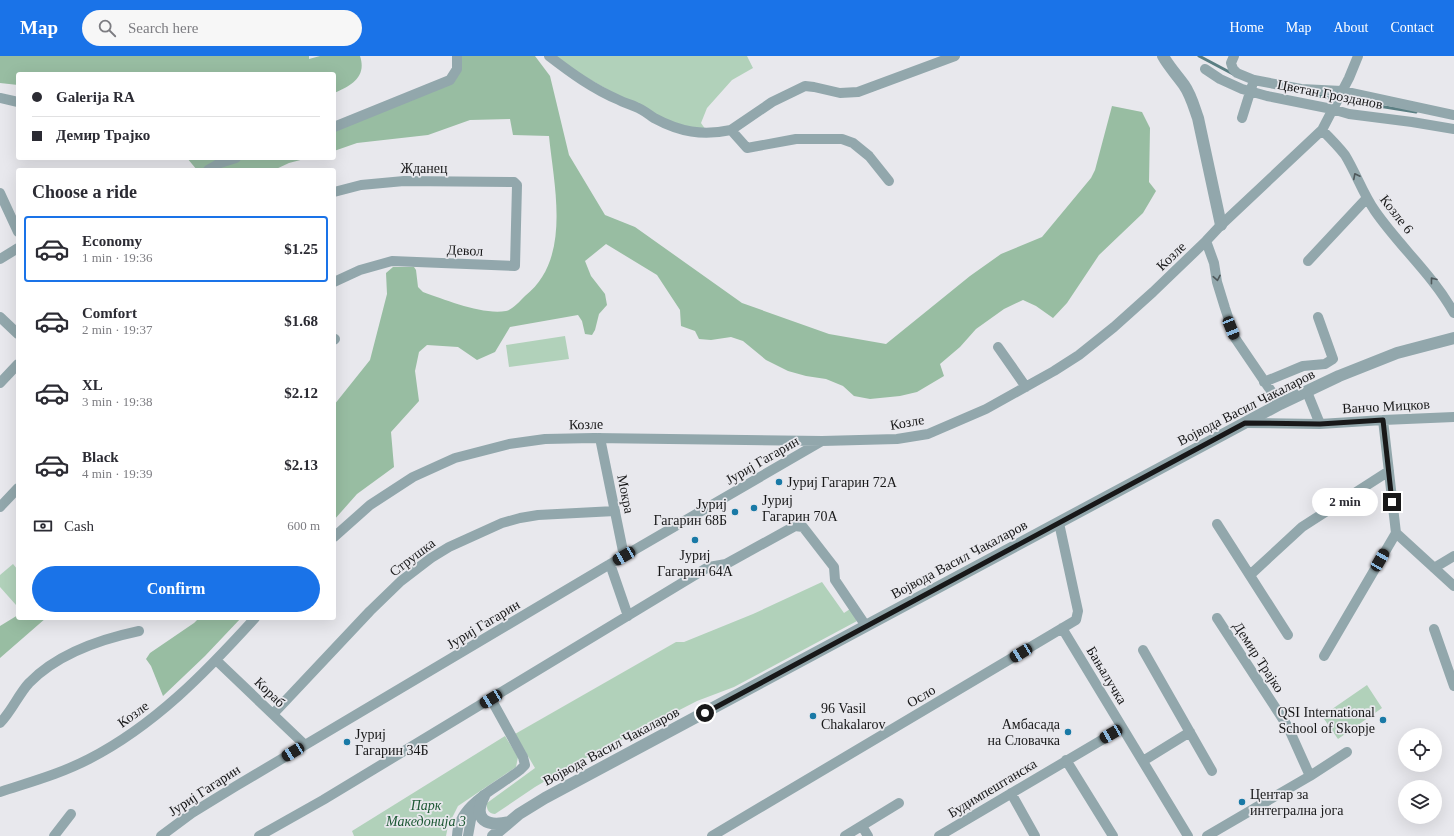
<!DOCTYPE html>
<meta charset="utf-8">
<style>
body{margin:0;font-family:Georgia,serif;background:#f7f7f7;color:#2b2b33;height:100vh;display:flex;flex-direction:column;font-size:15px;white-space:nowrap}
*{box-sizing:border-box;margin:0}
p{font-size:13px;color:#7c7c81}
.icon{flex:none;width:22px;height:22px;fill:none;stroke:currentColor;stroke-width:2;stroke-linecap:round;stroke-linejoin:round}
.map{position:relative;flex:1;overflow:hidden}
.drawer{position:absolute;left:16px;top:112px;width:320px;height:452px;display:flex;flex-direction:column;background:#fff;border-radius:4px;box-shadow:0 4px 16px #0002}
.drawer>*{flex:none}
.guide{position:absolute;left:16px;top:16px;width:320px;height:88px;border-radius:4px;box-shadow:0 4px 16px #0002;display:grid;align-content:center;height:88px;padding:0 16px;background:#fff}
.tools{position:absolute;left:1398px;top:672px;display:grid;gap:8px}
.tools a{display:grid;place-items:center;width:44px;height:44px;border-radius:50%;background:#fff;box-shadow:0 4px 16px #0002;font-size:20px}
.end{position:absolute;width:18px;height:18px;margin:-9px;border:5px solid #181819;background:#fff;box-shadow:0 0 0 2px #fff}
.from{border-radius:50%}
.bubble{position:absolute;height:28px;border-radius:14px;background:#fff;box-shadow:0 4px 16px #0002;font-size:13px;font-weight:700;line-height:28px;text-align:center}
.car{position:absolute;width:12px;height:24px;margin:-12px -6px;border-radius:5px;box-shadow:0 0 3px 1px #0007;background:linear-gradient(#222 24%,#8ab4d8 0 40%,#222 0 76%,#8ab4d8 0 86%,#222 0)}
.guide b{display:flex;align-items:center;gap:14px;height:38px;font-size:15px}
.guide b+b{border-top:1px solid #e1e1e2}
.guide i{width:10px;height:10px;background:#2b2b33}
ul{padding:0;list-style:none}
li{display:flex;align-items:center;gap:12px;height:66px;margin:0 8px 6px;padding:0 8px;border:2px solid transparent;border-radius:4px}
li div{flex:1}
li b{display:block;font-size:15px}
li em{font-style:normal;font-weight:700}
li.on{border-color:#1a73e8}
li>.icon{width:36px;height:36px;stroke-width:1.5}
h2{padding:0 16px;font-size:18px;line-height:48px}
.pay{display:flex;align-items:center;gap:10px;height:44px;padding:0 16px;font-size:15px}
.pay p{margin-inline-start:auto}
.primary-button{display:flex;gap:8px;margin-top:auto;padding:8px 16px}
.primary-button a{flex:1;height:46px;border-radius:24px;background:#1a73e8;color:#fff;font-size:16px;font-weight:700;line-height:46px;text-align:center}
header{display:flex;align-items:center;gap:24px;box-sizing:border-box;height:56px;padding:0 20px;background:#1a73e8;color:#fff}
header strong{font-size:19px}
nav{display:flex;gap:22px;margin-inline-start:auto;font-size:14px}
.search{width:280px;height:36px;background:#f7f7f7;display:flex;align-items:center;gap:10px;box-sizing:border-box;padding:0 14px;border-radius:22px;color:#7c7c81;font-size:15px}
.map>svg:first-child{display:block}
.green{fill:#b1d1ba}
.forest{fill:#98bda2}
.lines{fill:none;stroke-linecap:round;stroke-linejoin:round}
.stream{stroke:#5a7e82;stroke-width:3}
.minor{stroke:#92a7ac;stroke-width:10}
.tertiary{stroke:#92a7ac;stroke-width:12}
.oneway{stroke:#4f585b}
.route{stroke:#181819;stroke-width:5}
.poi-dot{fill:#1979a6;stroke:#e8e8ed;stroke-width:1.5}
.labels{text-anchor:middle;stroke-width:3.5;stroke-linejoin:round;paint-order:stroke}
.street-label{font-size:14px;fill:#181819;stroke:#e8e8ed}
.poi-label{font-size:14px;fill:#181819;stroke:#e8e8ed;text-anchor:start}
.park-label{font-size:14px;font-style:italic;fill:#1d5834;stroke:#e8e8ed}
</style>
<header>
<strong>Map</strong>
<div class="search"><svg class="icon" aria-label="search" viewBox="0 0 24 24"><circle cx="10" cy="10" r="6"/><path d="M15 15l6 6"/></svg>Search here</div>
<nav><a>Home</a><a>Map</a><a>About</a><a>Contact</a></nav>
</header>
<div class="map">
<svg width="1454" height="780" viewBox="0 0 1454 780">
<rect width="100%" height="100%" fill="#e8e8ed"/>
<path class="green" d="M549,0H747L753,12L732,24L707,52L701,67L708,77L673,71Z
M565,280L569,303L509,311L506,289Z
M13,508L18,514V547L16,549L0,531V519Z
M822,526L844,557L850,553L857,565L734,631L697,645L576,707L535,731L495,758C489,758 486,753 487,747L535,712L515,678L676,586H684L753,558Z
M1367,629L1382,652L1338,683L1322,660Z
M505,680L518,701L516,711L458,750L448,770L446,780H354L352,775Z"/>
<path class="forest" d="M0,0H309V3L320,0H360C367,21 351,30 334,37V18H18V29L0,27Z
M457,0H535L550,20L569,99L605,159L635,171L742,247L829,278L886,288L970,220L1001,198L1042,181L1091,122L1095,114L1112,50L1142,56L1150,72L1149,126L1156,135L1143,157L1099,199L1067,247L1053,262L1036,250L1023,244L1004,253L976,273L960,291L940,308L944,320L917,336L900,340L870,343L854,340L843,330L826,323L806,320L788,315L766,304L743,285L731,281L711,284L699,283L695,275L681,270L680,254L657,219L606,188L585,205L591,220L605,238L607,249L599,258L595,274L592,279L585,278L582,265L578,259L510,271L495,296L477,304L458,291L427,289L419,296L415,315L419,345L391,376L394,411L357,438L334,464V349L370,304L387,238L386,217L393,211H414L416,214L418,231L423,236C446,244 482,259 506,255C512,254 520,245 525,240C572,203 554,131 549,80L513,79L510,63L470,64L428,79L357,87L334,95V71L450,24Z
M187,102H308L289,107L274,114H197Z
M18,559V562H46L0,602V570Z
M199,562H241L205,600L163,640L151,610L146,603L150,597L194,567Z"/>
<g class="lines">
<path class="stream" d="M1199,0L1233,18
M1307,38L1335,43
M1341,44L1416,56"/>
<path class="minor" d="M549,0C571,17 593,33 619,44C624,47 630,48 636,51C642,53 648,58 654,62C680,76 702,80 731,74
M1234,0L1231,7L1233,13L1237,17L1254,24L1301,33L1342,35L1454,59
M1205,13L1220,23L1242,33L1267,40L1332,53L1349,58L1412,66L1454,73
M0,42L18,46
M1242,62L1252,30
M334,71L450,24L457,13V0
M1322,74C1330,82 1338,90 1345,99C1356,117 1363,138 1375,155C1400,191 1432,218 1454,257
M208,114L220,107L236,102
M889,125L869,100L853,87L842,83H796L747,92L731,74L772,46L805,30L814,31L840,37L858,36L955,0
M334,136L361,129L404,125L514,126L517,129L515,210L392,205L360,214L334,226
M0,137L18,176
M1206,185L1214,207L1217,226L1225,252L1235,282L1280,348
M0,203L18,192
M1308,205L1367,142
M0,261L18,278
M334,284L335,283
M998,291L1026,331
M1264,326L1303,310L1325,308L1333,303L1318,261
M0,327L18,308
M1307,336L1320,368
M1383,364L1396,477L1454,530
M1245,367L1320,368L1383,364L1454,361
M600,382L624,500
M0,451L18,432
M1217,468L1288,579
M334,481L370,449L413,421L455,402L509,388L545,383L594,382L822,385L897,383L928,378L986,353L1054,315L1079,299L1114,271L1153,236L1206,185L1221,169L1322,74L1349,22L1358,0
M610,508L628,560
M1434,512L1454,500
M1250,519L1302,471L1389,415
M1217,562L1288,671L1310,720
M1062,572L1188,780
M1434,573L1454,630
M1143,594L1212,715
M1324,600L1396,477
M216,604L305,689
M273,658L370,555L401,525L431,502L449,491L502,467L520,462L538,459L615,455
M0,667C12,655 18,639 29,627C57,598 101,583 139,575
M1066,704L1113,780
M1143,705L1190,676
M0,736C30,726 60,718 89,703C155,669 206,616 255,562
M1011,737L1035,780
M862,770L868,780
M54,780L71,758
M161,780L192,757L236,730L605,511L822,385
M259,780L323,744L705,513L709,511L726,508L795,470L803,471L834,511L835,524L866,570
M457,780C458,747 498,732 520,714L525,709L523,701L491,643
M468,780L472,758L475,748
M712,780L1076,564L1078,555L1059,467
M845,780L899,747
M939,780L1122,672
M1207,780L1310,720L1347,696"/>
<path class="tertiary" d="M1163,0C1169,11 1177,19 1184,29C1191,39 1194,51 1198,62L1221,169
M484,740C472,764 487,771 509,766
M493,780L519,758L545,742L1280,348L1339,320L1397,297L1454,282"/>
</g>
<defs><path id="oneway-chevron" d="M-2-3.5L2.5 0L-2 3.5" fill="none" stroke-width="1.6" stroke-linecap="round" stroke-linejoin="round"/></defs>
<g class="oneway">
<use href="#oneway-chevron" transform="translate(1356 120) rotate(-117)"/>
<use href="#oneway-chevron" transform="translate(1217 222) rotate(79)"/>
<use href="#oneway-chevron" transform="translate(1433 224) rotate(-128)"/>
</g>
<g class="lines">
<path class="route" d="M705,657L1245,367L1320,368L1383,364L1392,446"/>
</g>
<g class="poi-dot">
<circle cx="779" cy="426" r="4"/>
<circle cx="754" cy="452" r="4"/>
<circle cx="735" cy="456" r="4"/>
<circle cx="695" cy="484" r="4"/>
<circle cx="813" cy="660" r="4"/>
<circle cx="1383" cy="664" r="4"/>
<circle cx="1068" cy="676" r="4"/>
<circle cx="347" cy="686" r="4"/>
<circle cx="1242" cy="746" r="4"/>
</g>
<g class="labels">
<g class="street-label">
<text transform="translate(1330 38) rotate(11)" y="5">Цветан Грозданов</text>
<text x="424" y="117">Жданец</text>
<text transform="translate(1397 158) rotate(52)" y="5">Козле 6</text>
<text transform="translate(465 194) rotate(2)" y="5">Девол</text>
<text transform="translate(1171 200) rotate(-44)" y="5">Козле</text>
<text transform="translate(1386 350) rotate(-3)" y="5">Ванчо Мицков</text>
<text transform="translate(1246 351) rotate(-27)" y="5">Војвода Васил Чакаларов</text>
<text transform="translate(907 366) rotate(-10)" y="5">Козле</text>
<text transform="translate(586 368) rotate(-1)" y="5">Козле</text>
<text transform="translate(762 404) rotate(-30)" y="5">Јуриј Гагарин</text>
<text transform="translate(626 438) rotate(79)" y="5">Мокра</text>
<text transform="translate(412 501) rotate(-37)" y="5">Струшка</text>
<text transform="translate(959 503) rotate(-28)" y="5">Војвода Васил Чакаларов</text>
<text transform="translate(483 568) rotate(-31)" y="5">Јуриј Гагарин</text>
<text transform="translate(1259 601) rotate(57)" y="5">Демир Трајко</text>
<text transform="translate(1107 619) rotate(59)" y="5">Бањалучка</text>
<text transform="translate(270 636) rotate(44)" y="5">Кораб</text>
<text transform="translate(921 640) rotate(-31)" y="5">Осло</text>
<text transform="translate(133 658) rotate(-36)" y="5">Козле</text>
<text transform="translate(611 690) rotate(-28)" y="5">Војвода Васил Чакаларов</text>
<text transform="translate(992 732) rotate(-31)" y="5">Будимпештанска</text>
<text transform="translate(204 734) rotate(-33)" y="5">Јуриј Гагарин</text>
</g>
<g class="poi-label">
<text x="787" y="431">Јуриј Гагарин 72А</text>
<text x="762" y="449">Јуриј<tspan x="762" dy="16">Гагарин 70А</tspan></text>
<text x="727" y="453" text-anchor="end">Јуриј<tspan x="727" dy="16">Гагарин 68Б</tspan></text>
<text x="695" y="504" text-anchor="middle">Јуриј<tspan x="695" dy="16">Гагарин 64А</tspan></text>
<text x="821" y="657">96 Vasil<tspan x="821" dy="16">Chakalarov</tspan></text>
<text x="1375" y="661" text-anchor="end">QSI International<tspan x="1375" dy="16">School of Skopje</tspan></text>
<text x="1060" y="673" text-anchor="end">Амбасада<tspan x="1060" dy="16">на Словачка</tspan></text>
<text x="355" y="683">Јуриј<tspan x="355" dy="16">Гагарин 34Б</tspan></text>
<text x="1250" y="743">Центар за<tspan x="1250" dy="16">интегрална јога</tspan></text>
</g>
<g class="park-label">
<text x="426" y="754">Парк<tspan x="426" dy="16">Македонија 3</tspan></text>
</g>
</g>
</svg>
<div class="tools">
<a><svg class="icon" aria-label="locate" viewBox="0 0 24 24"><circle cx="12" cy="12" r="6"/><path d="M12 2v4M12 18v4M2 12h4M18 12h4"/></svg></a>
<a><svg class="icon" aria-label="layers" viewBox="0 0 24 24"><path d="M12 4l9 5-9 5-9-5zM3 14l9 5 9-5"/></svg></a>
</div>
<i class="end from" style="left:705px;top:657px"></i>
<i class="end" style="left:1392px;top:446px"></i>
<div class="bubble" style="left:1312px;top:432px;width:66px">2 min</div>
<i class="car" style="left:1231px;top:272px;rotate:158deg"></i>
<i class="car" style="left:624px;top:500px;rotate:240deg"></i>
<i class="car" style="left:1380px;top:504px;rotate:30deg"></i>
<i class="car" style="left:1021px;top:597px;rotate:239deg"></i>
<i class="car" style="left:491px;top:643px;rotate:239deg"></i>
<i class="car" style="left:1111px;top:678px;rotate:240deg"></i>
<i class="car" style="left:293px;top:696px;rotate:239deg"></i>
<div class="guide">
<b><i class="from"></i>Galerija RA</b>
<b><i></i>Демир Трајко</b>
</div>
<section class="drawer">
<h2>Choose a ride</h2>
<ul>
<li class="on"><svg class="icon" aria-label="car" viewBox="0 0 24 24"><path d="M5 17H2v-5l4-1 3-4h7l3 4 3 1v5h-3M9 17h6M6 11h13"/><circle cx="7" cy="17" r="2"/><circle cx="17" cy="17" r="2"/></svg><div><b>Economy</b><p>1 min · 19:36</p></div><em>$1.25</em></li>
<li><svg class="icon" aria-label="car" viewBox="0 0 24 24"><path d="M5 17H2v-5l4-1 3-4h7l3 4 3 1v5h-3M9 17h6M6 11h13"/><circle cx="7" cy="17" r="2"/><circle cx="17" cy="17" r="2"/></svg><div><b>Comfort</b><p>2 min · 19:37</p></div><em>$1.68</em></li>
<li><svg class="icon" aria-label="car" viewBox="0 0 24 24"><path d="M5 17H2v-5l4-1 3-4h7l3 4 3 1v5h-3M9 17h6M6 11h13"/><circle cx="7" cy="17" r="2"/><circle cx="17" cy="17" r="2"/></svg><div><b>XL</b><p>3 min · 19:38</p></div><em>$2.12</em></li>
<li><svg class="icon" aria-label="car" viewBox="0 0 24 24"><path d="M5 17H2v-5l4-1 3-4h7l3 4 3 1v5h-3M9 17h6M6 11h13"/><circle cx="7" cy="17" r="2"/><circle cx="17" cy="17" r="2"/></svg><div><b>Black</b><p>4 min · 19:39</p></div><em>$2.13</em></li>
</ul>
<div class="pay"><svg class="icon" aria-label="cash" viewBox="0 0 24 24"><path d="M3 7h18v10H3z"/><circle cx="12" cy="12" r="2"/></svg>Cash<p>600 m</p></div>
<div class="primary-button"><a>Confirm</a></div>
</section>
</div>
